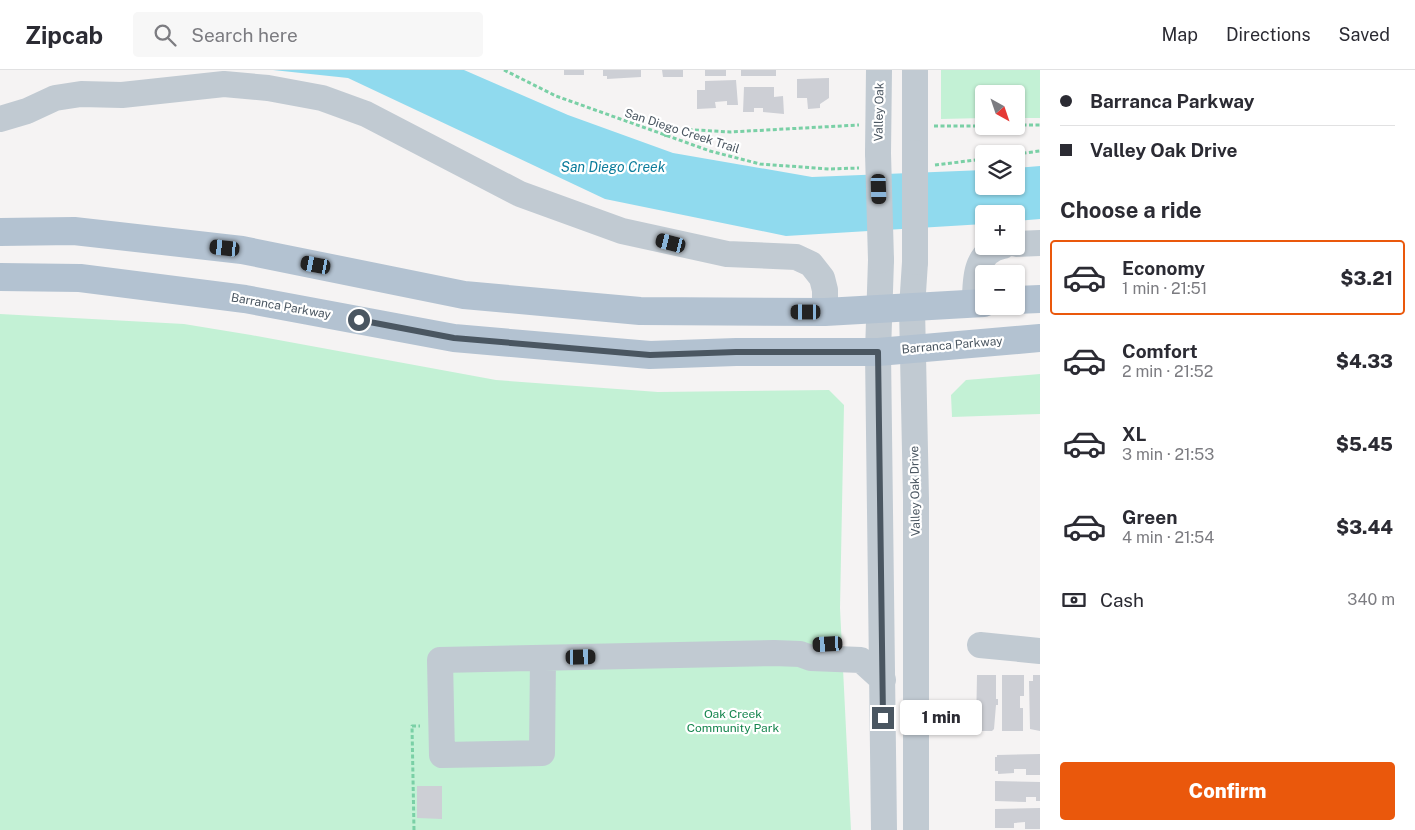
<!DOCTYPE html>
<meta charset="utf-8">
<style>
body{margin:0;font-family:"Public Sans",sans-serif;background:#f7f7f7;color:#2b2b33;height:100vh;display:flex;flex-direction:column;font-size:19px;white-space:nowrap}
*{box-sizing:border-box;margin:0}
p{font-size:16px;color:#7c7c81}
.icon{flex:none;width:28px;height:28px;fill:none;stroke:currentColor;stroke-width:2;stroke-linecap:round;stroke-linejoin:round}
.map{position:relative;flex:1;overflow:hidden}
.details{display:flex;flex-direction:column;background:#fff;width:375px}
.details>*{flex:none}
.banner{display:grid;align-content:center;height:110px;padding:0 20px;background:#fff}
.needle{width:32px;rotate:140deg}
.tools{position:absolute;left:975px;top:15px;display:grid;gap:10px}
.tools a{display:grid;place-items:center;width:50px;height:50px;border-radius:5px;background:#fff;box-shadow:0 1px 4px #0004;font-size:25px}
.end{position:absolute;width:22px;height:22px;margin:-11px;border:6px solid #4a5661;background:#fff;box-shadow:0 0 0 2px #fff}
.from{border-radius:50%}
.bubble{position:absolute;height:35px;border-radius:5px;background:#fff;box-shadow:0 1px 4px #0004;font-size:16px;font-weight:800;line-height:35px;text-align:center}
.car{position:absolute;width:15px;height:30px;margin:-15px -8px;border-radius:6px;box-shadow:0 0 4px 1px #0007;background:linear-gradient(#222 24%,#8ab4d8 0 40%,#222 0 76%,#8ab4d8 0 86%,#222 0)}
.banner b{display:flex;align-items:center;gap:18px;height:48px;font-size:19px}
.banner b+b{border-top:1px solid #e1e1e2}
.banner i{width:12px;height:12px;background:#2b2b33}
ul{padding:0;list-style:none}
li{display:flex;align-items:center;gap:15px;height:75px;margin:0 10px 8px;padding:0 10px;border:2px solid transparent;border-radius:5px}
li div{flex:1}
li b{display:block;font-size:19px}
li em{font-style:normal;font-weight:800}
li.selected{border-color:#ea580c}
li>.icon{width:45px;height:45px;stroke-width:1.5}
h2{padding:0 20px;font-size:22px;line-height:60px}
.pay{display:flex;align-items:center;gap:12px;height:55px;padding:0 20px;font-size:19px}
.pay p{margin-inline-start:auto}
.cta{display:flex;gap:10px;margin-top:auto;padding:10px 20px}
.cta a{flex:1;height:58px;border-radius:5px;background:#ea580c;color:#fff;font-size:20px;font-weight:800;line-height:58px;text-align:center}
header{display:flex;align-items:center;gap:30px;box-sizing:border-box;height:70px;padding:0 25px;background:#fff;border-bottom:1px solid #e1e1e2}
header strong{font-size:24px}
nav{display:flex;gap:28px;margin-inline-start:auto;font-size:18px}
.search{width:350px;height:45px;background:#f7f7f7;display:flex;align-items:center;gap:12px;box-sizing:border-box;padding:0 18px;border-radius:5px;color:#7c7c81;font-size:19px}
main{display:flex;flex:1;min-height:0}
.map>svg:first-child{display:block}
.green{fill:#c3f1d5}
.water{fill:#90daee}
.building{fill:#cdcfd5}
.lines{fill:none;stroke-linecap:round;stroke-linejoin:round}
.path{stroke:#7ad0a6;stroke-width:3;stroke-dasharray:4 2.5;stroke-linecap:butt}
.minor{stroke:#c1cad2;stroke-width:26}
.major{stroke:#b3c2d1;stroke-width:28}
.minor-bridge{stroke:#c1cad2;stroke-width:26}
.route{stroke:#4a5661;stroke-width:6}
.labels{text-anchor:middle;stroke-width:4.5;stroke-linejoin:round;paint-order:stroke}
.street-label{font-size:12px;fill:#4a5661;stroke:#fff}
.park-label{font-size:12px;fill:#17864f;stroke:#fff}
.water-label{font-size:14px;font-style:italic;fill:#0c7c9b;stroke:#fff}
</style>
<header>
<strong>Zipcab</strong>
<div class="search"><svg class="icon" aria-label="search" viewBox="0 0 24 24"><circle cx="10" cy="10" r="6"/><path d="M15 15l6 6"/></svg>Search here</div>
<nav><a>Map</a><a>Directions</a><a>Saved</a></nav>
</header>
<main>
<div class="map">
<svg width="1040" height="760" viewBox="0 0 1040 760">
<rect width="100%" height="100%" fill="#f5f3f3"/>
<path class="green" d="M941,0H1040V48H1016V24H984V48L941,49Z
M0,244L184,254L251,265L496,310L658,322L829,320L844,335L840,538L851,760H0Z
M1040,304V344L952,347L951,325L966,310Z"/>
<path class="water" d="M273,0H464L568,45L673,83L812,107L984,100V116H1016V98L1040,96V149L1016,151V144H984V154L786,166L605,129L348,8Z"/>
<path class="building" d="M564,0H584V5H564Z
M603,0H641V7L607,9V6H603Z
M662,0H683V7H663Z
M705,0H726V6H705Z
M741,0H776V6H741Z
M829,8V28L820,34V38L808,39L807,28H797V9Z
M736,10L738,35H727V31L715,32L716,38L697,39V20H705V11Z
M744,17H774V27L783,26L784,44L763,42V38H754V42H743Z
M977,605H996V629H998V635H996L994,659L992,661H979V659H976Z
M1002,605H1024V626H1020V638H1023V661H1002Z
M1033,605H1040V661L1030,659L1029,611H1033Z
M1040,684V705H1026V699H1014V703L998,704V701H995V687H997V685Z
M995,711L1040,712V731H1036V727H1026V732L995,731Z
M417,716H442V749L417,748Z
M1040,738V759H1025V752L1014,753V758H995V739Z"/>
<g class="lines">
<path class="path" d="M504,0L556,26L710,81L760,94L829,99L859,98
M1016,55H1040
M934,56H984
M664,66L679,59L730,62L859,55
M1016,84L1040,81
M935,95L984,89
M414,760L412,656H420"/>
<path class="minor" d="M0,49L27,41L55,28L81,24L122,25L224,14L268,18L322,28L366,44L520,124L622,161L727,184L796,187L811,194L822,208L825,220V242
M878,83L879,0
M915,83V0
M1016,174L1040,173
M881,190L878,282L884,760
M915,192L912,238L916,429V760
M975,233C975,210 975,181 1003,176
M980,575L1040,581
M543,588L542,683L442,685L440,590L774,583L800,584L811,588L861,590L883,610"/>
<path class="major" d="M0,162L74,161L242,180L464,225L640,241L825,242L984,233
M0,207L80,208L245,229L454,268L650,285L736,282H878L1040,268
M1016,230L1040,229"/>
<path class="minor-bridge" d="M878,83L881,190
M915,83V192"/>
</g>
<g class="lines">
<path class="route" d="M359,250L454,268L650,285L736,282H878L883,648"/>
</g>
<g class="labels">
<g class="street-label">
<text transform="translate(879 42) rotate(-89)" y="4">Valley Oak</text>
<text transform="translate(682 61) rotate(18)" y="4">San Diego Creek Trail</text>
<text transform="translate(281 236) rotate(10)" y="4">Barranca Parkway</text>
<text transform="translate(952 275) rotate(-5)" y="4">Barranca Parkway</text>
<text transform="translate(915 421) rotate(-91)" y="4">Valley Oak Drive</text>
</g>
<g class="park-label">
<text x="733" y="648">Oak Creek<tspan x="733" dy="14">Community Park</tspan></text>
</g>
<g class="water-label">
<text x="613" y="102">San Diego Creek</text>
</g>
</g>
</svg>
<div class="tools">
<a><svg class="needle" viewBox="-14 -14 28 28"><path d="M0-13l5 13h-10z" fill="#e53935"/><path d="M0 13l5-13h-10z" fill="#7c7c81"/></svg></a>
<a><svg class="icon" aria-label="layers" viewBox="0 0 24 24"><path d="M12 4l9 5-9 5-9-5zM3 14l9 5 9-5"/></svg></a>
<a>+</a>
<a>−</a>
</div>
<i class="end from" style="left:359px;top:250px"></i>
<i class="end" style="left:883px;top:648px"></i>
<div class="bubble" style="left:900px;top:630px;width:82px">1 min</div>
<i class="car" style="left:879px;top:119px;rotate:178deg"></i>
<i class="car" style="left:671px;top:173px;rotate:284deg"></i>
<i class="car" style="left:225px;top:178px;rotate:276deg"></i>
<i class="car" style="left:316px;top:195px;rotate:281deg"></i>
<i class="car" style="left:806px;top:242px;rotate:270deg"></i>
<i class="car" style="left:828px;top:574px;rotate:267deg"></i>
<i class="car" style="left:581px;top:587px;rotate:89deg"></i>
</div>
<section class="details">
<div class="banner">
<b><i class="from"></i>Barranca Parkway</b>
<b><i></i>Valley Oak Drive</b>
</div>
<h2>Choose a ride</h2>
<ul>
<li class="selected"><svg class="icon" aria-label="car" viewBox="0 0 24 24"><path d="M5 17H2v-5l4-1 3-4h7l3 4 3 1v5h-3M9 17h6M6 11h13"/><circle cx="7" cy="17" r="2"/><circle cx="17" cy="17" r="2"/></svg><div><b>Economy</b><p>1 min · 21:51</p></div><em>$3.21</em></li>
<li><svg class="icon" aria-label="car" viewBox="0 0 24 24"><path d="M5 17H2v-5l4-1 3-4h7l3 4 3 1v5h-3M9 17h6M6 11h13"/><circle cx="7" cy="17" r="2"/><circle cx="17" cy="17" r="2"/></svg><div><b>Comfort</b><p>2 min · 21:52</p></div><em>$4.33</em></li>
<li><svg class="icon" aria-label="car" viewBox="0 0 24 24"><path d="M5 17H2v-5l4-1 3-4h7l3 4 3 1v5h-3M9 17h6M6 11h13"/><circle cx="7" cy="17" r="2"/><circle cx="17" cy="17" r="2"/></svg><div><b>XL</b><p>3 min · 21:53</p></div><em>$5.45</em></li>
<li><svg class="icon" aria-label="car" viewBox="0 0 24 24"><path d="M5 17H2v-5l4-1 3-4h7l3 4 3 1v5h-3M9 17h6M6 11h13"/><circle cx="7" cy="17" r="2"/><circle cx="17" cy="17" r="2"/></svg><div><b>Green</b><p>4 min · 21:54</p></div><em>$3.44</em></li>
</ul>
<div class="pay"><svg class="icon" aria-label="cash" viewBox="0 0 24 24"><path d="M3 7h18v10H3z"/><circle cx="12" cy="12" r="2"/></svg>Cash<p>340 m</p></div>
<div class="cta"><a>Confirm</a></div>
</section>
</main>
